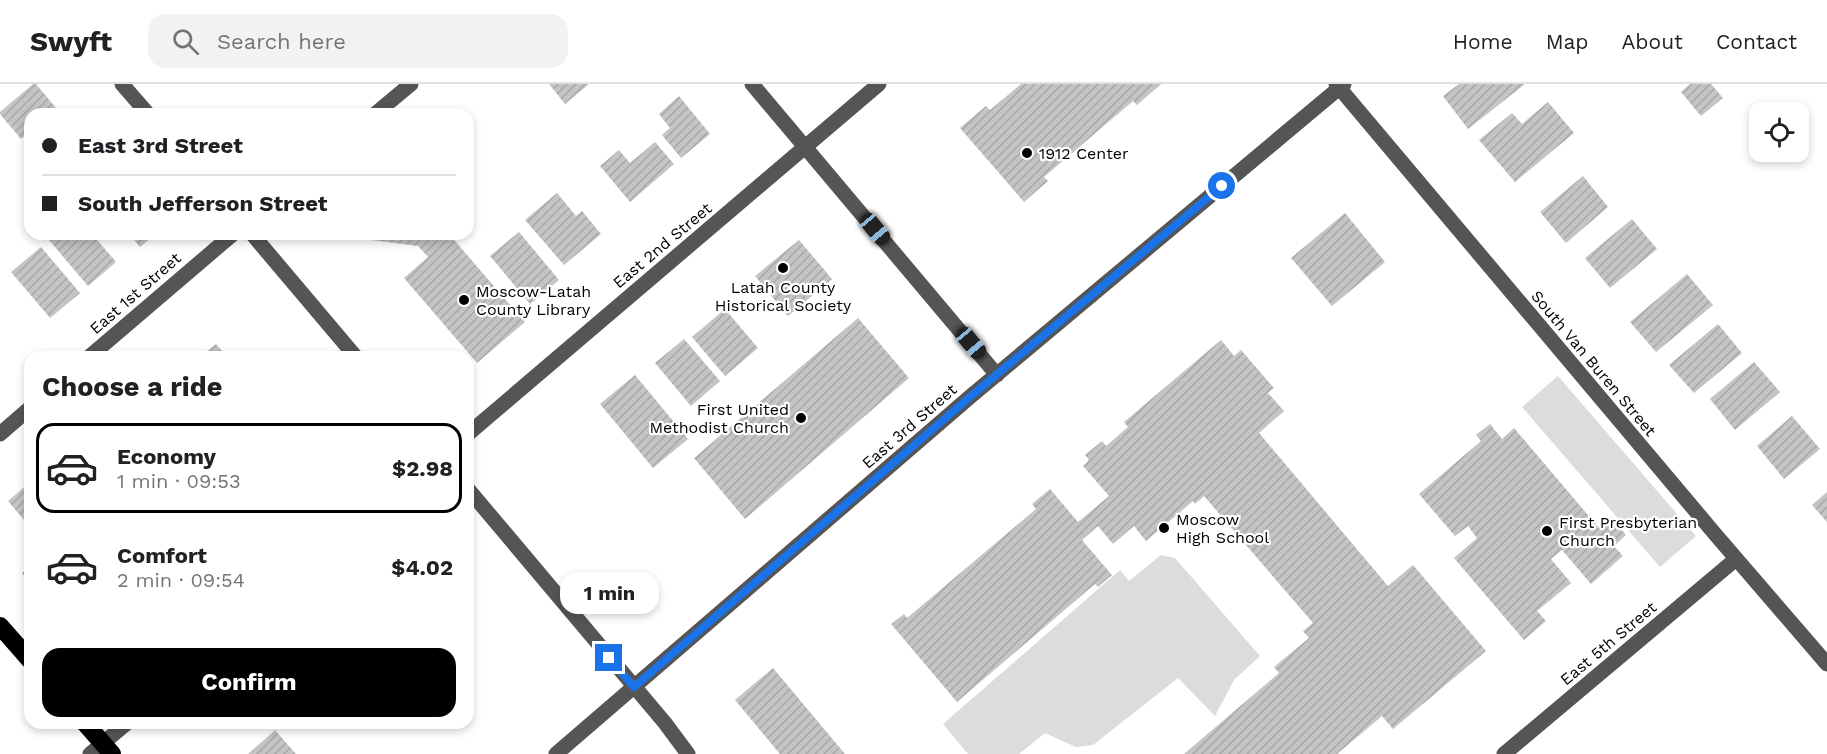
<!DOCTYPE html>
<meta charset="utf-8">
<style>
body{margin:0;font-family:"Work Sans",sans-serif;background:#f2f2f2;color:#202124;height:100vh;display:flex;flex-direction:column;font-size:22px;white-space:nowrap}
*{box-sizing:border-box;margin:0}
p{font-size:20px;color:#757577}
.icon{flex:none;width:33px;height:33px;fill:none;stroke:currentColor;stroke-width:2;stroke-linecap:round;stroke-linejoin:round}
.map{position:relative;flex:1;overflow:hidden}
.sheet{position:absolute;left:24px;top:267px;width:450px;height:378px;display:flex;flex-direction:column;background:#fff;border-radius:18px;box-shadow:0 3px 9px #0003}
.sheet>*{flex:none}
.top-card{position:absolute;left:24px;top:24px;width:450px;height:132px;border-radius:18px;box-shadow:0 3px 9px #0003;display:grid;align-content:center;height:132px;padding:0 18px;background:#fff}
.fabs{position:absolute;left:1749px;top:18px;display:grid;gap:12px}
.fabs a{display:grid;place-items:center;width:60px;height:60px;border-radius:12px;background:#fff;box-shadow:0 3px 9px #0003;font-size:30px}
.end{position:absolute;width:27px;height:27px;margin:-14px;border:8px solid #1a73e8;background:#fff;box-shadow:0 0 0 3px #fff}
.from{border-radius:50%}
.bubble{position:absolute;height:42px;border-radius:18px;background:#fff;box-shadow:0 3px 9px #0003;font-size:20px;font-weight:700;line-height:42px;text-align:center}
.car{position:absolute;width:18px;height:36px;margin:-18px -9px;border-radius:8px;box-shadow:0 0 4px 2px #0007;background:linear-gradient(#222 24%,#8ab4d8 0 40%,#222 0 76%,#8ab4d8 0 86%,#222 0)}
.top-card b{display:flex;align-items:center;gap:21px;height:57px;font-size:22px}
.top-card b+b{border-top:2px solid #e0e0e0}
.top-card i{width:15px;height:15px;background:#202124}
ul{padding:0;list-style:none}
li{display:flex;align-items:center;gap:18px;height:90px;margin:0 12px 9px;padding:0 6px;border:3px solid transparent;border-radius:18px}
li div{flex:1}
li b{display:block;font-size:22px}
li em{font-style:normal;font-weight:700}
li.selected{border-color:#000}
li>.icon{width:54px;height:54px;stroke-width:1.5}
h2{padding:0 18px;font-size:27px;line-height:72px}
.action{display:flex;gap:12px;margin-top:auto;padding:12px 18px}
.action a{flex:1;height:69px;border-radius:18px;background:#000;color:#fff;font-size:24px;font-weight:700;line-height:69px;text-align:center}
header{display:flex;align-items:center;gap:36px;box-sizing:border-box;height:84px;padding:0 30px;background:#fff;border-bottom:2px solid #e0e0e0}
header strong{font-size:28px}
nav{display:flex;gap:33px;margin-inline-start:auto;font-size:21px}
.search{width:420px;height:54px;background:#f2f2f2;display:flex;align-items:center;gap:15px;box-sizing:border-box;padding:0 21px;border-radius:18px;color:#757577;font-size:22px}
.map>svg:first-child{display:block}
.green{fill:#dcdcdc}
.building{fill:url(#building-hatch)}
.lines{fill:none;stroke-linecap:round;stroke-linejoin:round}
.minor{stroke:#555;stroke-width:15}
.highway{stroke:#000;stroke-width:18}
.route{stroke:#1a73e8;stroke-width:8}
.poi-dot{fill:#000;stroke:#fff;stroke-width:2}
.labels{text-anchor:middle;stroke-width:4.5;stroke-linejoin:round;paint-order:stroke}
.poi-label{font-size:16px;fill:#000;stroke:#fff;text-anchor:start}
.street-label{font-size:16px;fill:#000;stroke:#fff}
</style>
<header>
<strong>Swyft</strong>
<div class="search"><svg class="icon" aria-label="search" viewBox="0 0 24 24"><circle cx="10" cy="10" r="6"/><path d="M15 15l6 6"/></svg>Search here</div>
<nav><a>Home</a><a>Map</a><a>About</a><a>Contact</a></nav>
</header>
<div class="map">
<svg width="1827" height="670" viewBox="0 0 1827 670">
<defs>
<pattern id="building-hatch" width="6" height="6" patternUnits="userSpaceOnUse" patternTransform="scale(1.5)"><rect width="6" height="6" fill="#c4c4c4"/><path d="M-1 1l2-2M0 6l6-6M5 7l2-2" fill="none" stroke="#a7a7a7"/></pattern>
</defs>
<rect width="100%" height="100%" fill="#fff"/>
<path class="green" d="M1558,292L1696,452L1660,483L1522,323Z
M1161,471L1175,474L1260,572L1234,596L1215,632L1178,594L1093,661L1076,663L1045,649L1019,670H968L943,640L1120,486L1129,497Z"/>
<path class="building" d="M33,0H36L57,25L51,30H30V48L21,55L0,30V28Z
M549,0H589L565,20Z
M1021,0H1161L1137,21L1133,17L1044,93L1048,97L1024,118L960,44L986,22L990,26Z
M1459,0H1525L1468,45L1443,12Z
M1690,0H1711L1723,14L1701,32L1681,8Z
M679,12L710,50L681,74L662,51L670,44L659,30Z
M1548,18L1574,49L1515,98L1479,56L1512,29L1522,40Z
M655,58L674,80L630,118L600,82L619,66L630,79Z
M1583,92L1608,123L1566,159L1540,128Z
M468,106L474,114L468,119Z
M557,109L576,132L582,127L601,150L564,181L525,136Z
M1345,129L1385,178L1332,222L1291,174Z
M1632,135L1657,165L1610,204L1585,174Z
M519,148L559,196L530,220L490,172Z
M56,150H92L116,178L88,202L49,156Z
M129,150H156L140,163Z
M333,150H449L525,238L477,279L404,194L428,173L418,162L333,151Z
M799,156L832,195L788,232L755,192Z
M41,163L80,209L50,234L11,188Z
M1687,190L1713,221L1656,268L1630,238Z
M725,225L758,264L725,292L692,253Z
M858,234L909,294L745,435L694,374Z
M1718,240L1742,269L1694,309L1669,281Z
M684,255L720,297L691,322L655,279Z
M1221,256L1234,272L1241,266L1274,304L1268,309L1284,327L1259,349L1388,502L1413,481L1486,567L1393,645L1382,632L1337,670H1184L1279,589L1274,583L1309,554L1303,547L1313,539L1204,412L1195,420L1193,417L1146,457L1134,442L1113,460L1098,442L1082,456L1112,491L1098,503L1095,500L957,618L891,540L904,530L907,534L1036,425L1032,420L1050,405L1078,438L1109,412L1083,382L1089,376L1085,371L1102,357L1106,362L1128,343L1124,338Z
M216,260L227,273H210L206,268Z
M1754,278L1780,308L1735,346L1710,315Z
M635,291L688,355L653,384L600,320Z
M1792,332L1820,365L1784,395L1757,362Z
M1490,340L1502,355L1514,344L1599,444L1611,433L1626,451L1614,462L1623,472L1591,500L1562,466L1551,475L1571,499L1537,527L1546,537L1524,556L1454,474L1477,454L1468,442L1455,452L1419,410L1481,357L1476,351Z
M30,398V443L8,417Z
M1827,408V438L1812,421Z
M30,482V499L22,489Z
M773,584L845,670H780L735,616Z
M275,646L296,670H248Z"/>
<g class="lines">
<path class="minor" d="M122,0L148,30
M752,0L997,291
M1336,0L1715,450L1827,580
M375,30L411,0
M252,150L356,273
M89,273L233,150
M0,350L30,324
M468,350L879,0
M468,405L665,639L688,670
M90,670L127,639
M556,670L971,312L1344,0
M1504,670L1736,475"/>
<path class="highway" d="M0,542L30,576
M85,639L112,670"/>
</g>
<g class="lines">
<path class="route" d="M609,574L634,603L971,312L1222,102"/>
</g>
<g class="poi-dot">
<circle cx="1027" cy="69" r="6"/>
<circle cx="783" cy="184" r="6"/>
<circle cx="464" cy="216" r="6"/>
<circle cx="801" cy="334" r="6"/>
<circle cx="1164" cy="444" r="6"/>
<circle cx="1547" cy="447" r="6"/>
</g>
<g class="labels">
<g class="poi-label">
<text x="1039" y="75">1912 Center</text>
<text x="783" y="209" text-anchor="middle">Latah County<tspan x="783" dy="18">Historical Society</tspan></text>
<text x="476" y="213">Moscow-Latah<tspan x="476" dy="18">County Library</tspan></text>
<text x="789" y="331" text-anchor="end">First United<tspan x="789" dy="18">Methodist Church</tspan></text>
<text x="1176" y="441">Moscow<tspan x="1176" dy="18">High School</tspan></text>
<text x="1559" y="444">First Presbyterian<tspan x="1559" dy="18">Church</tspan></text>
</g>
<g class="street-label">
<text transform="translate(662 161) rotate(-40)" y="6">East 2nd Street</text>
<text transform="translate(135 209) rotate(-41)" y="6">East 1st Street</text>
<text transform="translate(1594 279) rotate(50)" y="6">South Van Buren Street</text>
<text transform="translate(909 342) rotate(-41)" y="6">East 3rd Street</text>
<text transform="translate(1608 559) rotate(-40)" y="6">East 5th Street</text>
</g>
</g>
</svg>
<div class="fabs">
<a><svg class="icon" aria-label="locate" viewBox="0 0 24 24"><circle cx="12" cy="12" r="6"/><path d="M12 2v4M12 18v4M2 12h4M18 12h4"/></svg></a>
</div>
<i class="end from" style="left:1222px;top:102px"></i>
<i class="end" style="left:609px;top:574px"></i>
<div class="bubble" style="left:560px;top:488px;width:99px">1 min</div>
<i class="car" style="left:875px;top:145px;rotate:140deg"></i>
<i class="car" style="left:971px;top:259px;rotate:140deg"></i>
<div class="top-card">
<b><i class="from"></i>East 3rd Street</b>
<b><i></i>South Jefferson Street</b>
</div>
<section class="sheet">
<h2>Choose a ride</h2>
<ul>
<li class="selected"><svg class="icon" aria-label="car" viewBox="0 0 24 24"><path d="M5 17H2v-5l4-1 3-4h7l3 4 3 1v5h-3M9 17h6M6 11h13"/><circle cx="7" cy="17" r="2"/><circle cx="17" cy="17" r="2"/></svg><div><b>Economy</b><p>1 min · 09:53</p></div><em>$2.98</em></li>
<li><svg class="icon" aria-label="car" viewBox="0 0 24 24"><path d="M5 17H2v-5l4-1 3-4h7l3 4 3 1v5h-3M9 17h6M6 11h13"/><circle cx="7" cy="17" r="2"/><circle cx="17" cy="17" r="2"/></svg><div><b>Comfort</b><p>2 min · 09:54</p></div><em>$4.02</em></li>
</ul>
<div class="action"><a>Confirm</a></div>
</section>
</div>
